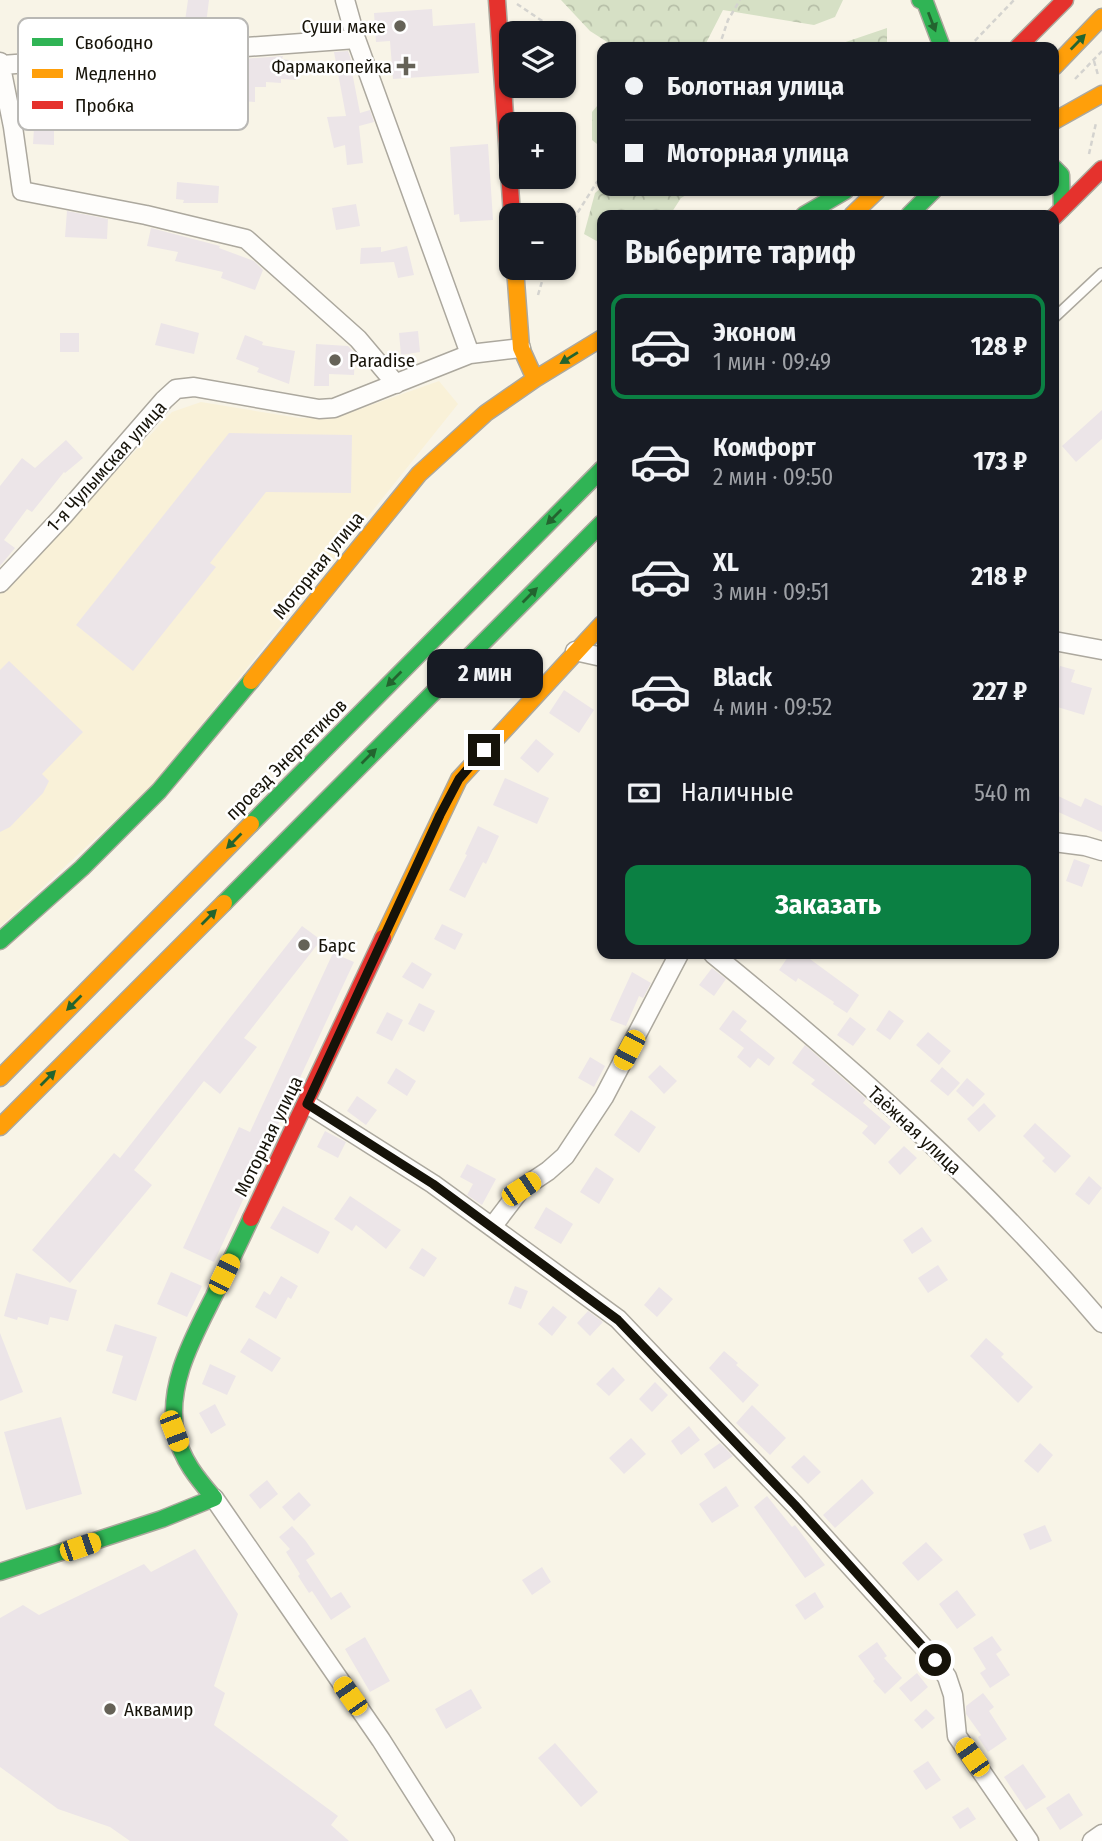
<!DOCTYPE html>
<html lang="ru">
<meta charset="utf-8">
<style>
body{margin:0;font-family:"Fira Sans Condensed",sans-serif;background:#20242c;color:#f1f3f6;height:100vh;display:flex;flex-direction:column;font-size:26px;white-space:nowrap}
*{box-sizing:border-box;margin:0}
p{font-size:23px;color:#9ea1a6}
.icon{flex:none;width:38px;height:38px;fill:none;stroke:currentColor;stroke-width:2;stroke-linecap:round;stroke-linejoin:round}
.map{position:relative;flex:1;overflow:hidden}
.details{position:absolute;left:597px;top:210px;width:462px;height:749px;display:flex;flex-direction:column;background:#171b24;border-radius:14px;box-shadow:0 2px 5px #0004}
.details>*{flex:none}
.banner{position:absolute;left:597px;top:42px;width:462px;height:154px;border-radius:14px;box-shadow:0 2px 5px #0004;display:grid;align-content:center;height:154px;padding:0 28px;background:#171b24}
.fabs{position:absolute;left:499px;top:21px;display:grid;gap:14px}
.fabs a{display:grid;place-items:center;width:77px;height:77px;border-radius:14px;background:#171b24;box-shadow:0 2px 5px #0004;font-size:35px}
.end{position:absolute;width:32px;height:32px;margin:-16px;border:9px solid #161309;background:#fff;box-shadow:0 0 0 4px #fff}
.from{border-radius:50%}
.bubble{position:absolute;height:49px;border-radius:14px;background:#171b24;box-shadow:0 2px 5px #0004;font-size:23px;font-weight:700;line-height:49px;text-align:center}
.car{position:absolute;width:21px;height:42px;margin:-21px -10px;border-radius:9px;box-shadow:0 0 5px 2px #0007;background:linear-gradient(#f5c518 24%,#345 0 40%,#f5c518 0 76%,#345 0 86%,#f5c518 0)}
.banner b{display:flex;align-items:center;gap:24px;height:66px;font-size:26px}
.banner b+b{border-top:2px solid #363941}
.banner i{width:18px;height:18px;background:#f1f3f6}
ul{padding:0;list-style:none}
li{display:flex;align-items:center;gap:21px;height:105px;margin:0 14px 10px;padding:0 14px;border:4px solid transparent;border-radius:14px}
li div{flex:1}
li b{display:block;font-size:26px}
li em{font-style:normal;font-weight:700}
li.active{border-color:#0b8043}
li>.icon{width:63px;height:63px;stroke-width:1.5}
h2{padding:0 28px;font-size:32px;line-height:84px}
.pay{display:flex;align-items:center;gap:18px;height:77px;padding:0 28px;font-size:26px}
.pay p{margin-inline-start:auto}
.primary-button{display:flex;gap:14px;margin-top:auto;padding:14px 28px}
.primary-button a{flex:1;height:80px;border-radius:14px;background:#0b8043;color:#fff;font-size:28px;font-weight:700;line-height:80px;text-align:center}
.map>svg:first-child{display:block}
.built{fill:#f9f1d8}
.forest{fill:url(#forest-crowns)}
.building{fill:#ece5e8}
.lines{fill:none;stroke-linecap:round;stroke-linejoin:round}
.lane-casing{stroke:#aca89e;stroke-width:12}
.street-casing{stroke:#aca89e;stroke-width:21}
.fast-casing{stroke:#aca89e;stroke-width:19}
.slow-casing{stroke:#aca89e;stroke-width:19}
.jam-casing{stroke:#aca89e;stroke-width:19}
.path{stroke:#d4d3cf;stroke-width:2.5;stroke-dasharray:5 3.5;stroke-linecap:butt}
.lane{stroke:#fefdfb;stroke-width:9}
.street{stroke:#fefdfb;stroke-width:18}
.fast{stroke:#30b455;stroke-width:16}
.slow{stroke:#ff9f0a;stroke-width:16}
.jam{stroke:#e5322d;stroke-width:16}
.oneway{fill:#23642f}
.route{stroke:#161309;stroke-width:9}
.poi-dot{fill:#656257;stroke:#fff;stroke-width:2.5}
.labels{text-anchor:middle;stroke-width:5;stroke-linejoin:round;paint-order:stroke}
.poi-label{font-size:19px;fill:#161309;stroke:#fff;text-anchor:start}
.street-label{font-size:19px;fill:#161309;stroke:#fff}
.key{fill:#fff;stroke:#b9b8b5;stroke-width:2}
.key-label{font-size:19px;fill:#161309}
</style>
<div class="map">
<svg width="1102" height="1841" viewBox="0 0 1102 1841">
<defs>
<pattern id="forest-crowns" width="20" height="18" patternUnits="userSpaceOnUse" patternTransform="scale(1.75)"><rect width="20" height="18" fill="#d6e0c5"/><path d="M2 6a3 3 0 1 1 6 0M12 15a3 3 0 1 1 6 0" fill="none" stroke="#b7bfa8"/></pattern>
</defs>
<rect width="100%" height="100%" fill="#f8f4e7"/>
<path class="built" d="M439,381L458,404L154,784L0,927V590L52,539L172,412L201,402L299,418L337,417Z"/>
<path class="forest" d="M561,0H843L835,17L814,25L723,10L704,47H615L590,31Z
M887,28V47H831Z
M602,100V148L592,140V112Z
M602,187V191H693L681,198L670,215H602V244L584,234L595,193Z"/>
<path class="building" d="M188,0H209L206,24L185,21Z
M432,9L433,26L475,23L479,73L393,79L390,41L376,42L374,13Z
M348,51L355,71L352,72L360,113L370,110L374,122L359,126L363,163L347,165L345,145L334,148L327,117L346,116L334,52Z
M283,56L282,59L289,60V63L297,64L296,80L281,79V83L266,82V87H255V102L240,101L242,69L215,68V94L150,93L148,120L133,119V103L88,100L90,74L121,76V80L148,81L149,66Z
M34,128L54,129V145L33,144Z
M488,144L493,220L460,222L459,214L454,215L450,147Z
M177,182L219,186L218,203H183L184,200L176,199Z
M356,204L360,226L336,230L332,208Z
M67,211L108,219L107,239L65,237Z
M151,228L220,246L219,248L254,261L263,270L255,290L221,278L223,272L175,261L178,252L147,246Z
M407,246L414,275L398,278L394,262L360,264L361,248L381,247V252Z
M161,323L199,333L194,354L155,345Z
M418,331L420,352L401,355L399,333Z
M60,333H79V352H60Z
M245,335L263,342L262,345L295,351L289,384L257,372L259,368L236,359Z
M316,344L348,346L355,353L354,375L329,374V386H314Z
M1102,410V439L1076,462L1062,446Z
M229,433L352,435L351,493L266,492L210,563L216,567L133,671L76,625Z
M66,440L83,458L65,473L64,472L32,512L27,509L4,540L15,548L0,566V486L22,458L35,468Z
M9,661L83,732L42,774L49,781L43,793L10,827L0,832V670Z
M1060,666L1075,670L1071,682L1092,688L1084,715L1054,706V691Z
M564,690L594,710L579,733L549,713Z
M536,739L554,754L538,773L520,758Z
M505,778L549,798L537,824L493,805Z
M1054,794L1081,807L1085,798L1102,806V832L1054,810Z
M478,826L499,836L486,864L483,862L465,898L449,890L467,855L465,854Z
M1074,859L1090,865L1082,887L1066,881Z
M442,924L463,934L455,950L434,939Z
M302,926L321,940L244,1038L257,1047L220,1094L204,1081L134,1170L152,1185L70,1283L32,1250L114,1153L120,1158Z
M333,953L354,962L214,1262L183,1248L239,1127L250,1132Z
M790,954H803L859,995L847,1013L833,1004L834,1002L798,978L796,982L779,970Z
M412,962L432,974L423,989L402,977Z
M712,968L726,979L714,996L699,985Z
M632,972L651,983L643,998L639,996L626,1026L610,1020Z
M419,1003L435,1011L424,1032L408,1024Z
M733,1010L747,1021L740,1030L775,1058L769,1066L758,1058L750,1068L737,1057L744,1048L719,1029Z
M889,1010L904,1021L890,1040L876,1030Z
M387,1012L403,1020L392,1041L376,1033Z
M850,1017L866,1029L853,1046L837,1035Z
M928,1032L951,1051L939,1065L916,1045Z
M805,1045L866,1099L863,1103L891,1127L875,1145L862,1133L868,1126L811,1084L815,1080L792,1063Z
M590,1057L605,1066L594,1087L578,1078Z
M660,1065L677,1081L664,1094L648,1077Z
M942,1067L960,1083L948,1096L930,1081Z
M396,1068L416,1081L407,1096L387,1083Z
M967,1078L985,1094L973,1107L956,1091Z
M357,1096L377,1110L366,1125L347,1111Z
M984,1103L996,1116L979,1132L967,1119Z
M631,1110L656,1127L639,1153L614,1135Z
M1035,1123L1071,1156L1055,1173L1042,1161L1045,1158L1023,1136Z
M325,1131L346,1142L338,1158L317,1147Z
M904,1146L917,1158L900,1175L888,1162Z
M467,1164L496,1179L482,1205L467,1195L473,1184L460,1177Z
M596,1167L614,1179L599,1204L580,1192Z
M1089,1176L1102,1188L1089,1205L1075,1194Z
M350,1196L401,1230L386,1249L356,1225L352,1231L334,1219Z
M283,1206L330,1232L318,1254L270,1228Z
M546,1207L573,1224L561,1244L534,1228Z
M922,1227L932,1241L912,1254L903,1240Z
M422,1248L437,1258L424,1277L409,1268Z
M938,1265L948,1280L928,1293L918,1278Z
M171,1272L202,1286L187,1317L157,1304Z
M16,1273L77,1290L68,1321L50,1317L48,1325L18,1317L17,1320L4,1316Z
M281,1276L298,1286L291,1299L288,1297L276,1319L255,1307L264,1291L270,1295Z
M515,1286L528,1291L521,1309L508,1304Z
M659,1287L673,1299L657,1317L644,1305Z
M553,1306L567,1317L552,1336L538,1324Z
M588,1311L603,1322L590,1336L577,1323Z
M115,1324L157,1337L136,1401L112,1393L123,1356L106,1351Z
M0,1333L23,1392L0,1401Z
M249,1338L281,1358L272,1372L240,1352Z
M986,1338L1004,1354L1001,1357L1033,1387L1018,1403L970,1356Z
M724,1351L738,1363L736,1365L759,1385L743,1403L709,1368Z
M210,1364L236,1376L227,1395L202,1384Z
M613,1367L625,1380L609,1396L596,1384Z
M655,1382L668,1395L652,1412L639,1399Z
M215,1404L226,1425L211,1434L199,1413Z
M752,1405L786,1438L770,1455L736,1423Z
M61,1417L82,1494L26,1510L4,1432Z
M689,1426L700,1440L681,1455L671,1441Z
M631,1438L646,1454L624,1474L609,1458Z
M720,1443L733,1456L714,1469L704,1454Z
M1040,1443L1053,1455L1038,1473L1024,1461Z
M804,1455L821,1472L808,1484L791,1467Z
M862,1479L874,1493L835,1528L823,1515Z
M267,1480L278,1494L260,1509L249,1495Z
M726,1486L739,1506L712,1523L699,1504Z
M299,1492L311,1505L294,1521L282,1507Z
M767,1496L792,1527L795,1525L825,1565L805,1578L754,1507Z
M1045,1525L1052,1541L1030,1550L1023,1534Z
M292,1526L305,1540L315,1554L306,1560L331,1598L341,1592L351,1607L331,1620L312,1591L309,1593L298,1576L300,1574L286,1552L290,1549L279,1537Z
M926,1542L943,1560L918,1581L902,1563Z
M195,1549L238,1614L214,1686L225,1693L214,1725L338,1816L331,1825L349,1841H130L110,1827L58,1809L0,1767V1618L23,1605L39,1615L144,1564L151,1572Z
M542,1567L551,1582L532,1595L522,1580Z
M957,1590L976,1615L957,1629L939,1604Z
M815,1592L824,1607L805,1620L795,1605Z
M992,1636L1002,1650L996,1654L1010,1675L990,1688L980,1673L986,1669L973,1648Z
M365,1637L390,1681L370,1692L345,1649Z
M877,1642L887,1656L884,1658L902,1678L885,1694L873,1681L875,1679L858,1656Z
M917,1673L928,1687L911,1702L899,1688Z
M471,1689L482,1708L446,1729L435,1709Z
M983,1693L994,1707L989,1711L1007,1739L988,1752L978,1737L981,1735L966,1714V1706Z
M926,1709L935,1718L922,1729L914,1720Z
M555,1743L598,1792L581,1807L538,1758Z
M928,1761L941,1780L926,1790L913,1771Z
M1023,1764L1046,1797L1026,1810L1004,1777Z
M1069,1793L1083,1815L1060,1830L1046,1808Z
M968,1807L976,1819L960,1829L952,1817Z"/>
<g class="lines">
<defs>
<path id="lane" d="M1054,318L1102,273"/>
<path id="street" d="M345,0L356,39L470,354
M0,62L13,127L22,191L146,215L246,239L358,339L396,384
M2,65L356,39
M0,583L63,516L164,400L176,389L194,387L319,409L334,408L470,354L521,348
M1054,641L1102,650
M575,651L602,657
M1054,842L1085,846L1102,851
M713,954C852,1067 986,1186 1102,1323
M307,1104L433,1184L618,1319L795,1505L935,1660L947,1677L953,1695L957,1736L1029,1841
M492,1227L521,1189L548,1171L565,1156L604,1097L679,954
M214,1498L381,1740L445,1841
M1092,1841L1102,1834"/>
<path id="fast" d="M920,0L925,2L942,47
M1054,168L1061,175L1062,209
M804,215L845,191
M909,215L933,191
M251,824L602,469
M224,903L602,523
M0,941L82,868L159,791L251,681
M0,1572L162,1519L214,1498C197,1478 182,1460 176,1434C166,1385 193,1338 214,1296C226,1270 239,1244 251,1218"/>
<path id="slow" d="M1054,67L1102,17
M1054,121L1102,94
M852,215L877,191
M515,268L521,348L535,379
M251,681L419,474L486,413L535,379L602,338
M383,938L459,779L602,624
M0,1078L251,824
M0,1127L224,903"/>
<path id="jam" d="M497,0L512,215
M1018,47L1065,0
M1054,217L1102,169
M251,1218L383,938"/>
</defs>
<use href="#lane" class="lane-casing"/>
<use href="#street" class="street-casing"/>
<use href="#fast" class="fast-casing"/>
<use href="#slow" class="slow-casing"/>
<use href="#jam" class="jam-casing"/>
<path class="path" d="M517,4L560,33
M564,35L568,38
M719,47L728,20L740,0
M969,47L1014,0
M1094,61L1098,75
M1075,79L1102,51
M1089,154L1096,123
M564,234L597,182L602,178
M538,295L546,268"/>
<use href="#lane" class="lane"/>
<use href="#street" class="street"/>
<use href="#fast" class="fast"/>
<use href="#slow" class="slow"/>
<use href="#jam" class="jam"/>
</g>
<defs><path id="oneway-solid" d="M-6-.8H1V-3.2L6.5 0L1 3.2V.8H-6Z" transform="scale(1.75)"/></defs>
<g class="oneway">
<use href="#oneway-solid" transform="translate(932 22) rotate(69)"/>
<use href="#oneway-solid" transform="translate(1078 42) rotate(-46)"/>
<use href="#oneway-solid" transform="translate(569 358) rotate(148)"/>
<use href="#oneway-solid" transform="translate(554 517) rotate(135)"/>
<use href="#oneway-solid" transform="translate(530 595) rotate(-45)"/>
<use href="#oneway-solid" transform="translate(394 679) rotate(135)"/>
<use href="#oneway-solid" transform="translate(369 756) rotate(-45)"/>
<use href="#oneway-solid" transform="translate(234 841) rotate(135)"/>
<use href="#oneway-solid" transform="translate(209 917) rotate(-45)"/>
<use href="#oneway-solid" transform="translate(74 1003) rotate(135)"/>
<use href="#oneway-solid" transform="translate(48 1078) rotate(-45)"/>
</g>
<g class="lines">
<path class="route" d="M484,750L459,779L440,815L307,1104L433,1184L618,1320L795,1505L935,1660"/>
</g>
<g class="poi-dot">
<circle cx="400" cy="26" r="7"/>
<path d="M402.5 55.5h7v7h7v7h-7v7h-7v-7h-7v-7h7z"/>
<circle cx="335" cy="360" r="7"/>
<circle cx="304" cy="945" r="7"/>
<circle cx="110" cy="1709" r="7"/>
</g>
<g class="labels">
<g class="poi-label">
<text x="386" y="33" text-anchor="end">Суши маке</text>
<text x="392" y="73" text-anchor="end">Фармакопейка</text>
<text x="349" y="367">Paradise</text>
<text x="318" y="952">Барс</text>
<text x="124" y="1716">Аквамир</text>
</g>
<g class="street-label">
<text transform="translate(106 466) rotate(-48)" y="7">1-я Чулымская улица</text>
<text transform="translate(318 565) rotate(-51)" y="7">Моторная улица</text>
<text transform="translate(286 759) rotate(-45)" y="7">проезд Энергетиков</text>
<text transform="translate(915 1130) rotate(43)" y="7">Таёжная улица</text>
<text transform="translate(268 1136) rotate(-64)" y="7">Моторная улица</text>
</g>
</g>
<rect x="18" y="18" width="230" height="112" rx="10" class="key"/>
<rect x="32" y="38" width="31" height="8" fill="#30b455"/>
<rect x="32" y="69" width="31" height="9" fill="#ff9f0a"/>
<rect x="32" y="101" width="31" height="8" fill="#e5322d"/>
<g class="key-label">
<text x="75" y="49">Свободно</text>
<text x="75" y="80">Медленно</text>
<text x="75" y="112">Пробка</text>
</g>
</svg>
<div class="fabs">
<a><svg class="icon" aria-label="layers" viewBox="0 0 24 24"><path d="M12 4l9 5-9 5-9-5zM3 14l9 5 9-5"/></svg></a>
<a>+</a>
<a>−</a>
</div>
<i class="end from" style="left:935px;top:1660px"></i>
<i class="end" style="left:484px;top:750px"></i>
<div class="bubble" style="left:427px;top:649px;width:116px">2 мин</div>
<i class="car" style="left:629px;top:1050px;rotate:208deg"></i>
<i class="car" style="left:521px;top:1189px;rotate:56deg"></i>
<i class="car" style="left:224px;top:1274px;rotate:26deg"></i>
<i class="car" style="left:174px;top:1431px;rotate:159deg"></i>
<i class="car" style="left:80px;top:1547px;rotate:71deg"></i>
<i class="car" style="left:350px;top:1696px;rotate:325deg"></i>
<i class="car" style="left:972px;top:1757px;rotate:325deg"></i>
<div class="banner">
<b><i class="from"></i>Болотная улица</b>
<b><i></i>Моторная улица</b>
</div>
<section class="details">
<h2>Выберите тариф</h2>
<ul>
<li class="active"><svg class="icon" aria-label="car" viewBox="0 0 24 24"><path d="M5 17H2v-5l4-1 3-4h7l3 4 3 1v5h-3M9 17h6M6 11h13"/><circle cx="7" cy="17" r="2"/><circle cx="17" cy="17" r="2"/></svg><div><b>Эконом</b><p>1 мин · 09:49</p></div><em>128 ₽</em></li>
<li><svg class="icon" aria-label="car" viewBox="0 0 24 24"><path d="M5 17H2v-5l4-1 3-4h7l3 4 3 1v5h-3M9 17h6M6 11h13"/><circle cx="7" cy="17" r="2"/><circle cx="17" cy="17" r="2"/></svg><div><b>Комфорт</b><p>2 мин · 09:50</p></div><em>173 ₽</em></li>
<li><svg class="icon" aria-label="car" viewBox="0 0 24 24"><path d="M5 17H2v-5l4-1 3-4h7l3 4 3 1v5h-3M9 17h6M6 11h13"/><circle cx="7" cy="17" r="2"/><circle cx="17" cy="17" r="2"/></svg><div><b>XL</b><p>3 мин · 09:51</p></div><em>218 ₽</em></li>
<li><svg class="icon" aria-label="car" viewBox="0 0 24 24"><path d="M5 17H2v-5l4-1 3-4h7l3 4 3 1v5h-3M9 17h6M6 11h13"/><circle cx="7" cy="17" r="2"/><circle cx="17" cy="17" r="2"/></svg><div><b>Black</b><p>4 мин · 09:52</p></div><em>227 ₽</em></li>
</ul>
<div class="pay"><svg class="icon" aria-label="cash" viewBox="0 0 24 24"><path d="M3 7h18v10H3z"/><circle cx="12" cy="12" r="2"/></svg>Наличные<p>540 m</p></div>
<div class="primary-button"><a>Заказать</a></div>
</section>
</div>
